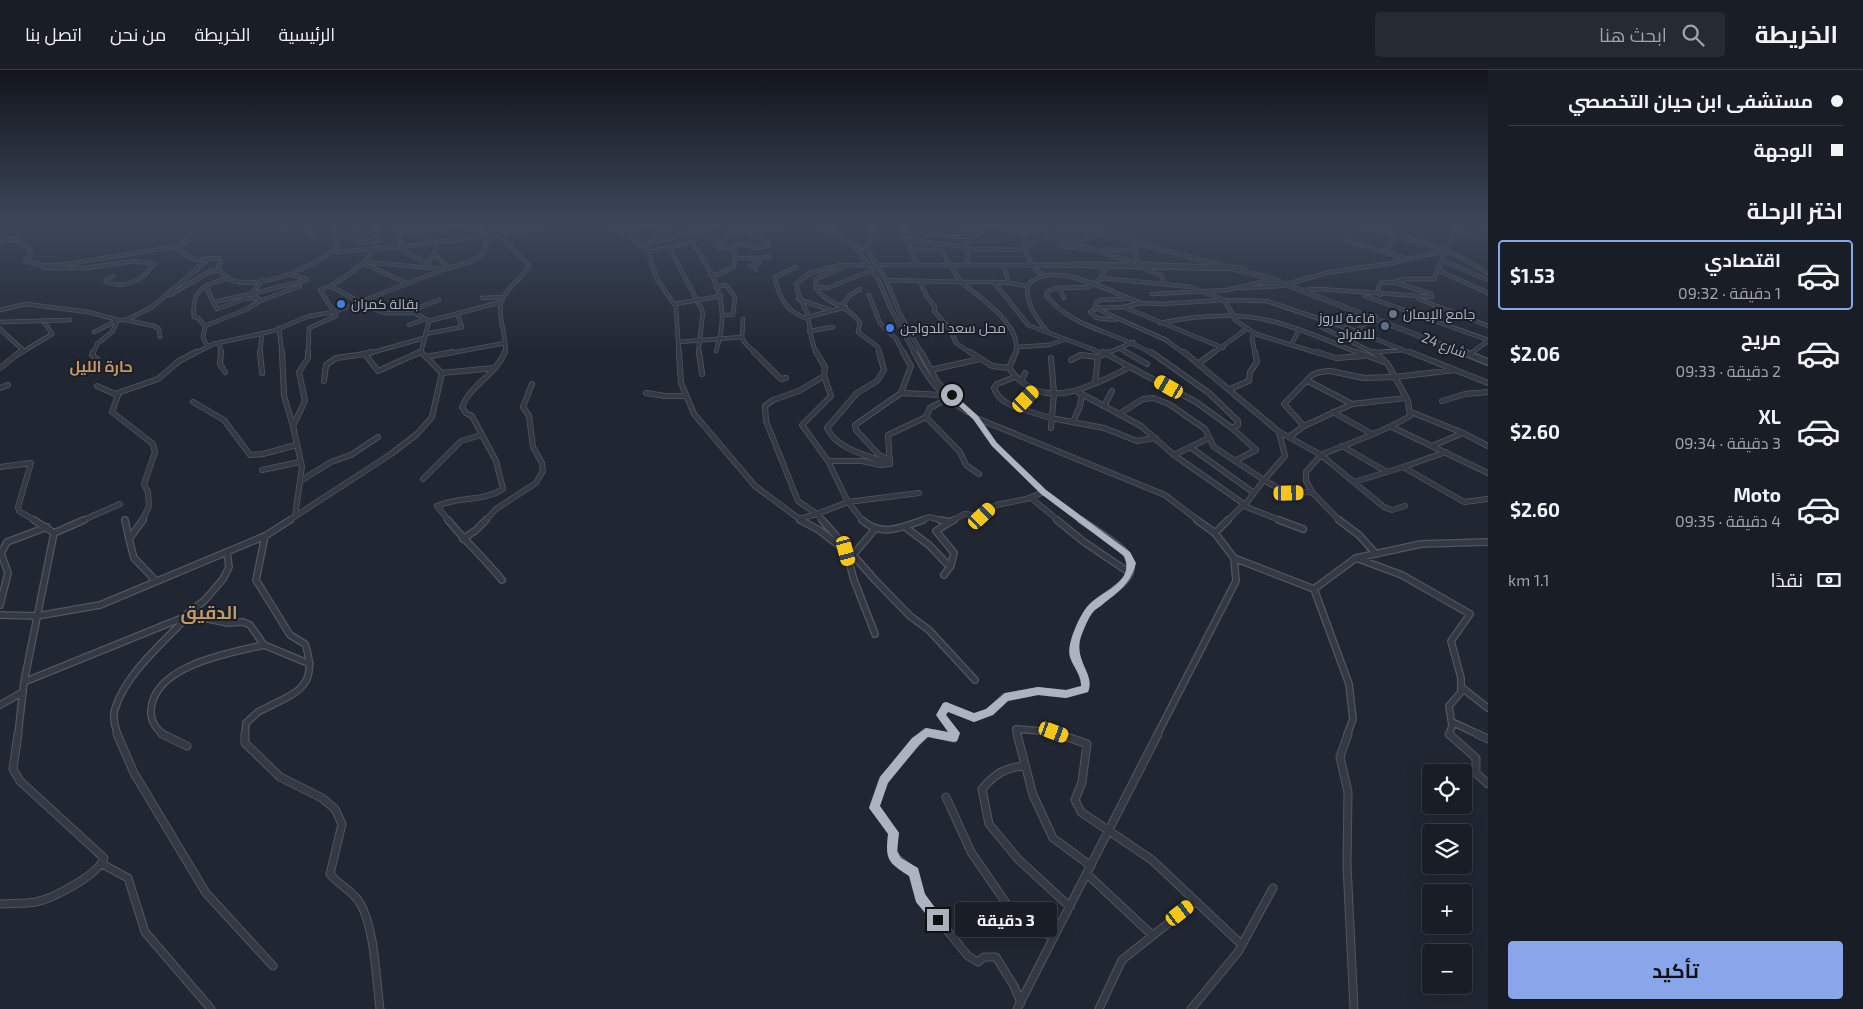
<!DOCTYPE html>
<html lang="ar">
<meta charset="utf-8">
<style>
body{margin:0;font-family:"Exo 2",Cairo,sans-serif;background:#262a32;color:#f1f3f6;direction:rtl;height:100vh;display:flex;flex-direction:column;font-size:19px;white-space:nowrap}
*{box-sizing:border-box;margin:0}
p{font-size:16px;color:#9fa2a7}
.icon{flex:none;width:28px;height:28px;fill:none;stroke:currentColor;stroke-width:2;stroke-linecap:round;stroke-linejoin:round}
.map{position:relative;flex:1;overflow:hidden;direction:ltr}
.details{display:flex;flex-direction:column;background:#191d26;width:375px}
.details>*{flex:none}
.guide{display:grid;align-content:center;height:110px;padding:0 20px;background:#191d26}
.tools{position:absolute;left:1422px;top:694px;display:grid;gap:10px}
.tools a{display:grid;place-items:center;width:50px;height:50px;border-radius:5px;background:#191d26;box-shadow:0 5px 20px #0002,0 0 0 1px #373b43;font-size:25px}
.end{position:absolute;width:22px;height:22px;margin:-11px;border:6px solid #aeb3c0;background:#111;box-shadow:0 0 0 2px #111}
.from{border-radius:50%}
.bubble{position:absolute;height:35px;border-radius:5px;background:#191d26;box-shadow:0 5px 20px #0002,0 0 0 1px #373b43;font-size:16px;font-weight:700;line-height:35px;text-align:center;direction:rtl}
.car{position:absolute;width:15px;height:30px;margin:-15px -8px;border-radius:6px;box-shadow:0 0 4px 1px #0007;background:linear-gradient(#f5c518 24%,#345 0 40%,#f5c518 0 76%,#345 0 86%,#f5c518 0)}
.guide b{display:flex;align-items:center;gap:18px;height:48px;font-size:19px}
.guide b+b{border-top:1px solid #373b43}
.guide i{width:12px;height:12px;background:#f1f3f6}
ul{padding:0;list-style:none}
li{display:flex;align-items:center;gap:15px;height:70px;margin:0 10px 8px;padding:0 10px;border:2px solid transparent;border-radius:5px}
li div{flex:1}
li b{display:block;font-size:19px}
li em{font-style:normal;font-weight:700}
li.selected{border-color:#89a6ea}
li>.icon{width:45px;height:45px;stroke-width:1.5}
h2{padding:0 20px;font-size:22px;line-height:60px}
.pay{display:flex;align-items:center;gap:12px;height:55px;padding:0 20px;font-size:19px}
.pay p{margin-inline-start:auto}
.action{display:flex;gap:10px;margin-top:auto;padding:10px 20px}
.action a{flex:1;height:58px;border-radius:5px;background:#89a6ea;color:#111;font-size:20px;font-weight:700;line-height:58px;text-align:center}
header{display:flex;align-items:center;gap:30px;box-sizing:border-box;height:70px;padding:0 25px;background:#191d26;border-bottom:1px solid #373b43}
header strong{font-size:24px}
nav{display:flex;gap:28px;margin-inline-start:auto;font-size:18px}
.search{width:350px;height:45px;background:#262a32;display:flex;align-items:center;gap:12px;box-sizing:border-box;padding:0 18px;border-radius:5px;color:#9fa2a7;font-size:19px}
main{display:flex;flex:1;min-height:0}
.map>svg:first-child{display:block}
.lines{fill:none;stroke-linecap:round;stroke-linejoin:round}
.minor-far3-casing{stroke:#515661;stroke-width:4.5}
.minor-far2-casing{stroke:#515661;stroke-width:6}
.minor-far1-casing{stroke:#515661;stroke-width:8}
.minor-casing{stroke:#515661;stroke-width:9}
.tertiary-far1-casing{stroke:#515661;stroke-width:5.5}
.tertiary-casing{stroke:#515661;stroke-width:8}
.minor-far3{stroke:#343943;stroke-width:3}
.minor-far2{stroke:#343943;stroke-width:4.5}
.minor-far1{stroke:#343943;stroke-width:5.5}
.minor{stroke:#343943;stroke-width:7}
.tertiary-far1{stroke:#343943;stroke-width:4.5}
.tertiary{stroke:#343943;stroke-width:5.5}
.route{fill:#aeb3c0}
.shop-dot{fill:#3f7fe0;stroke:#1a1e28;stroke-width:2}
.worship-dot{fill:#6b7280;stroke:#1a1e28;stroke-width:2}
.service-dot{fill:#5c6f8a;stroke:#1a1e28;stroke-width:2}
.labels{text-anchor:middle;stroke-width:4;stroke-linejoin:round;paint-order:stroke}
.far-poi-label{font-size:14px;fill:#aeb3c0;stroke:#1a1e28;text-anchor:start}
.far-street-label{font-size:14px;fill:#aeb3c0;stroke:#1a1e28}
.far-neighbourhood-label{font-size:15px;font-weight:bold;fill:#c59764;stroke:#1a1e28}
.neighbourhood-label{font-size:18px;font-weight:bold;fill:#c59764;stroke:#1a1e28}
</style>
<header>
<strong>الخريطة</strong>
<div class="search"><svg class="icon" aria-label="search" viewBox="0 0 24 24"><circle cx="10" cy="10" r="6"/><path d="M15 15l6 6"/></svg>ابحث هنا</div>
<nav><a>الرئيسية</a><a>الخريطة</a><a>من نحن</a><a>اتصل بنا</a></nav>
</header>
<main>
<section class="details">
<div class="guide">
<b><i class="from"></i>مستشفى ابن حيان التخصصي</b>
<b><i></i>الوجهة</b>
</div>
<h2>اختر الرحلة</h2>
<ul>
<li class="selected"><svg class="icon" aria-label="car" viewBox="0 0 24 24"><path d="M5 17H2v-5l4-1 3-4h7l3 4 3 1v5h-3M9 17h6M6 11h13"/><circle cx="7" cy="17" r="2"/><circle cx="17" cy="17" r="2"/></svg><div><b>اقتصادي</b><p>1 دقيقة · 09:32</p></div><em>$1.53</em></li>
<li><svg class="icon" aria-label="car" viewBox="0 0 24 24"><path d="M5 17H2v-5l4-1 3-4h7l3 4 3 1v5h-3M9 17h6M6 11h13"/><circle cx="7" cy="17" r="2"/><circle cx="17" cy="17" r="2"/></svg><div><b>مريح</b><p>2 دقيقة · 09:33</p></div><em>$2.06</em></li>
<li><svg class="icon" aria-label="car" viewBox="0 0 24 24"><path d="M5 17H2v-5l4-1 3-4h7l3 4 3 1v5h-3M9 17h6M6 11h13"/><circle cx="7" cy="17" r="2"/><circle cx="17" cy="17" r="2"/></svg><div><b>XL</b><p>3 دقيقة · 09:34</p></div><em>$2.60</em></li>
<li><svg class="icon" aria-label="car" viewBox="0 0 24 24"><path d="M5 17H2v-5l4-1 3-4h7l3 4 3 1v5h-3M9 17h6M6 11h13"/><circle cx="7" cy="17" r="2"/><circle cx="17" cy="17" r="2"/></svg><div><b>Moto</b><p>4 دقيقة · 09:35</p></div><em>$2.60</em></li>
</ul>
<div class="pay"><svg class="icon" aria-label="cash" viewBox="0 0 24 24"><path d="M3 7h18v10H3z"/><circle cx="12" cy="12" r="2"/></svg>نقدًا<p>1.1 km</p></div>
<div class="action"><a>تأكيد</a></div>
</section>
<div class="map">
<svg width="1488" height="939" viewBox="0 0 1488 939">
<rect width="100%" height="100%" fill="#212732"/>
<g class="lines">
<defs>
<path id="minor-far3" d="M309,152L307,157L311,164
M356,152L354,154L358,160L359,173L378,170
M374,152C387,183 353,202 330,216L371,238L386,243H415L429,251L421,282L423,284
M395,152C401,182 400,180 428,193
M612,152L648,182L657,209L676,237L679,284
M816,152L855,176L879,211L892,241L915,284
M902,152L904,164L917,194
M960,152L1056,168
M1445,152L1459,156
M1480,152L1488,154
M1010,154L1046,164
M1065,154L1056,168L1132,192
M1360,155L1447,180L1488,203
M284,156L292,152
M1078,156L1082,152
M1025,158C1023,177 1027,195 1044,206
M750,159L785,152
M831,160L837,152
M623,161L655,157L674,152
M702,161L720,179
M1454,162L1488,170
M398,163L510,152
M904,164L973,167
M1395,165L1385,182L1407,189
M499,166L529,195C523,210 505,217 501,233C497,249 508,266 505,284
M488,168L520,161L546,152
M335,169L378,163
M1061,169L1059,176L1092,180
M907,170L960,176L967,179L968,194
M187,171L179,176L177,180L196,190L219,188L221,190L218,199C222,203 227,209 233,211C263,219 317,196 338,176L331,152
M1346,171L1385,182
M1072,172L1101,164
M1132,172L1139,196L1162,206L1164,214
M0,173L14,169L30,179L31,185L25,191L42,195H60L179,176
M641,175L719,156
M855,176L867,180L886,210L900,244L922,284
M960,176L966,174L985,157V152
M669,177L703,242L698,284
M731,177H724L720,170L746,158
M1025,178L1036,172
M967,179L1026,180
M867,180L874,152
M911,180H941L961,212
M1103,180H1132
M333,182L400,177L486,166
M648,182L692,172C717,208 731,237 716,281
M434,184L449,198
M736,188H758L759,193L750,196L756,200
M758,188L770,187
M1444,191L1488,210
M364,192L443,199
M363,193L406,213
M426,196L434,184L438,172
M1105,196L1102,208L1191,217L1224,230L1267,231L1356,261L1413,284
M796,197L775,207C778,228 788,243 808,249
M844,197L816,209V219C828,235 849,235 860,253L858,262L878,277L880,284
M1222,197L1137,194L1034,195L1228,199
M1233,197L1245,199
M44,198H86L134,191L154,194C143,210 125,220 106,212V209L113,206
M1440,201L1488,223
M289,204L306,209
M710,205L719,204L733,197L736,188L731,177L744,174L757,178L768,175V172L735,152
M1102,208L1088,217L1056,218L1048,221L1046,225C1073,260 1117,261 1152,284
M886,210L961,212
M920,211L926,225L935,237L934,241L950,259L956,273L972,284
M961,212H994L1028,255L1105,284
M961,212C979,227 1025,257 1015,284
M994,212L1009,213L1003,195
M1009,213L1027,216
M206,216L213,232L251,224L263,210
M330,216L320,220L334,242
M716,217L726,215L735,227L733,245H723
M815,217L828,218L872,200
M1059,218L1064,228
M1240,218L1280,216L1330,202L1387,194L1447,180
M1302,220L1320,219L1432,227L1431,224L1394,212L1405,209H1434L1453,165L1464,152
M251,224L307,210
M1152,224L1227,220L1275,209
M170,225L211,201H220
M869,225L880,253L896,269L904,284
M1380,225L1378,219L1380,213L1394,212
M1365,226L1488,270
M482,228L503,227
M798,229L830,240
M1419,229L1488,256
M260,231L300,216
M213,232L217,239L247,228L259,229L251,224
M674,234L721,226
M842,235L850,225L860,219
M1124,237L1223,278
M1095,238L1096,233L1100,230L1125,229
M1095,239L1090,242L1097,248L1115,250
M0,240L26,234L88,242L118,250H126L152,237L210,188
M415,243L418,238L439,230
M808,247L846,237
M126,250L154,256L159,259L160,267
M1235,250L1256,264L1321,284
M1322,250L1319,256L1376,284
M429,251L501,232
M0,252L70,250
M1160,253C1195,246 1235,242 1271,251C1301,258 1331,272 1361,284
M409,255L425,249
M205,256L247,239L260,231L259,229
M279,258L282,284
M0,259L23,280
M809,261L833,257
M1047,261C1036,248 1025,233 1028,215C1051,187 1114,224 1141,233
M1356,261L1375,246
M1254,263L1252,268L1255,284
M425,264L462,257L457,243
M742,267L744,272L756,284
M678,272L742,267L743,249
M219,273L222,284
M1291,275L1299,260
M208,277L203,268L205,256L198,248L194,247C191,218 205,215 229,208
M1017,277L1049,275L1066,269
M1119,278L1129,284
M1377,282L1403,280
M1471,283L1488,271
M19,284L52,264L43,250
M93,284L97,274L112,262L118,250L94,262
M194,284L213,274L273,261L309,246L334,242L445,199L470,192L482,185L488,168L475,152
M260,284L262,263
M308,284L309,258L336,246L334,242
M367,284L424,268
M418,284L421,282
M446,284L505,273
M817,284C809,270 811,254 806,240C801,230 798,226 796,214L810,203L841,195H1034
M1106,284L1133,272
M1185,284L1166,270L1095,238L1123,237L1142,233L1161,234L1224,230L1236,250
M1212,284L1245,260V257"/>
<path id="minor-far2" d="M93,282L92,285L97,289
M221,282L220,294L225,302
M260,282L262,303
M282,282L284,326L293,356
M679,282L681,313L694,344L755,416L802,451
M699,282L702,304
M754,282L781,309L786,308
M816,282L825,297L824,306L831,326L802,355L828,391L848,432L817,444L823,451
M879,282L884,300L877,311L857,323L827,358C837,380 869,386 890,394
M914,282C930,312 938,323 967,342
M921,282L938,313L976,348L994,374L1044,422L1083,451
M970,282L992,296L1009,298
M1016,282L1009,298C1013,303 1017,309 1022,312C1054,339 1099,312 1130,297L1103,282
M1126,282L1147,294
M1151,282L1209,323L1238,351V355L1232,358
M1184,282L1278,361L1321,385C1351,372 1382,363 1410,346L1408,331L1395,307L1455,300
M1317,282L1336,288L1363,286
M1357,282L1387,293L1395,307
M1374,282L1385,291
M1410,282L1488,313
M365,284L372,282
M426,287L453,282
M1051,288L1054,324L1051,358
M1071,290L1081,285L1098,287
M1198,294L1214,282
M1130,297L1196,332L1232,358L1256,380L1235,391
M0,298L20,282
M931,300L980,289
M442,303L494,298
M1015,307L997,314L994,318C998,329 1007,334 1018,338L1035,320
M324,311L326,295L336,288L365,284L378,301L420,282
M1021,311L1025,303
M1308,311L1352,334
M1095,313L1098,287L1109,282
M97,316L115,324L158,309L179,291L196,282
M0,318L8,315
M1230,319L1249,311L1250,302L1257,292L1255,282
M1076,321L1119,344L1143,329L1153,328L1169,334L1205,359L1214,377L1264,410L1244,436L1282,451
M646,323L665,326H686
M901,323L942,325
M116,324L118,325L112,342L153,374L155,382L144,414L148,422L149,436L142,451
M1442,331L1465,324L1488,322
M193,332L224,350L250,385L263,384L296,375
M1104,336L1112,321
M1018,338L1051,348L1104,358L1137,371L1156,368
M1333,342L1372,364
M1411,342L1463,363L1488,376
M1119,344L1141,356L1174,385L1209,368
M926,347L960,382L966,395L979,404
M976,348L1165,425L1199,451
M1073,352L1080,336L1082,324
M1304,356L1284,334L1312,305L1320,302L1330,301L1364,308L1395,307
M1392,357L1488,403
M1279,362L1285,386L1264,410C1280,421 1293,423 1312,422L1306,411V402L1321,385L1384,437L1392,440L1405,436
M1289,367L1304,356L1352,334L1406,328
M1342,376L1387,402L1403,397
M1432,376L1463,363
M1190,377L1254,423
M1446,382L1403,397L1464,432L1488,429
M1174,385L1244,434L1227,451
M890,390L879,385L856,360L855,355L901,323L911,296L903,282
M828,391H862L881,395L890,394L888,365L926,347L930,338L947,329
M0,397L31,393L18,437L19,441L36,451
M262,400L300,392
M423,409L461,371L481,365
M302,410L331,392L351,385L378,367
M1354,412L1387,402
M1312,422L1340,451
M1031,428L1059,451
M817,444L798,431L766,351L765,336L773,330L799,321L824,306
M295,446L302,397L293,356L305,331L299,302L308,288V282
M799,449L817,444
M81,451L120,434
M288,451L391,384L417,364L432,347L442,303L421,282
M449,451L437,436C459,426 483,432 503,419L496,391L472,346L466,343L462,337C471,314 496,305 505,282
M485,451L496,439L536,413L543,401L542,393L533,377L529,346L523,337L532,314
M863,451L848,432L919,423
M920,451L929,447L945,451
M952,451L964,444L982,446L996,435L1026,429L1044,422"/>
<path id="minor-far1" d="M125,450L129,469
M143,450L129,469L134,488L156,511
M448,450C465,471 485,489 502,510
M800,450L819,460L846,481L854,510L875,564
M822,450L875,510L910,546L929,560L975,610
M862,450C881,467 901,458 923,450
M940,450L950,452L954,450
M1057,450L1084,472L1130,503
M1279,450L1303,459
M1339,450L1359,465L1376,484
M905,457L929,475L950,497
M54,463L84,450
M1215,463L1228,450
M463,469L476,460L486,450
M853,485L875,459
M1234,488L1314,519L1356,488L1421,474L1488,472
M1356,488L1402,505L1470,544L1451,571L1461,608V622L1449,636L1452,656L1449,665
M944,505L951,495L954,483L936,461L950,452
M1314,519L1349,614L1353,649L1347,665
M0,535L8,503L1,483L7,472L47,457
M0,545L37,546L100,535L265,466L290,450
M264,575L310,594
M24,612L182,548L205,530L223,509L229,497L227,483
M1461,617L1488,638
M0,635L23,622
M1452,652L1480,665
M18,665L24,612L54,463L34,450
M118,665C115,657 112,647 115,639C126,603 164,572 189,545L228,553L243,552L250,555L264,575C229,583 154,595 151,640C150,650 156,660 165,665
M245,665L246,653L258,642C291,624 321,620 305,574L290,565L256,510L265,466
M923,665L926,662L941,665
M955,665V663L941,645L946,636L974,648L989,642L1005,627L1038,621L1066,624L1085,619C1086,599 1070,589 1077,567C1079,558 1084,547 1090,539C1102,524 1144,511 1127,485C1122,476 1091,457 1081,450
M1018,665L1016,659L1054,662L1063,665
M1157,665L1236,511L1234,488L1215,463L1197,450"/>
<path id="minor" d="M117,664L134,703L206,823L273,896
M162,664L187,676
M245,664V673L280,707L322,728L335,739L342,754L330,804C339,815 353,821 360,833C375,859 376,909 380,939
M924,664L883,710L874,737L894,763L893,778L895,787L914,802L920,827L968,886L978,892L984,887H996L1014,916L1021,933
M935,664L954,668L955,664
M1017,664L1033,725L1053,768L1091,796
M1059,664L1087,674L1082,712L1075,730L1081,742L1152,790L1242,875
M1348,664L1340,687L1348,722L1347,795L1354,939
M1449,664L1476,688V703L1488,714
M1477,664L1488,669
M1025,696C1005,697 995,704 982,719L989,754L1018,789L1070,837
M946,727L971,782L1017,849L1054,868
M102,794L128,808L145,862L211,939
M1087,804L1152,865
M0,834C12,833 24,834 36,832C54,828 98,805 104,788L20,711L13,699L18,664
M1017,939L1158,664
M1099,939L1122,890L1195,832
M1191,939L1238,882L1273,818"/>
<path id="tertiary-far1" d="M1057,152L1269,208L1466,284"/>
<path id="tertiary" d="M1463,282L1488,292"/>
</defs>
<use href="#minor-far3" class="minor-far3-casing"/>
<use href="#minor-far2" class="minor-far2-casing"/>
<use href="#minor-far1" class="minor-far1-casing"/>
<use href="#minor" class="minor-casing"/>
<use href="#tertiary-far1" class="tertiary-far1-casing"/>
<use href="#tertiary" class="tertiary-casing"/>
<use href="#minor-far3" class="minor-far3"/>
<use href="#minor-far2" class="minor-far2"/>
<use href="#minor-far1" class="minor-far1"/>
<use href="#minor" class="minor"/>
<use href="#tertiary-far1" class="tertiary-far1"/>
<use href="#tertiary" class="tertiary"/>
</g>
<linearGradient id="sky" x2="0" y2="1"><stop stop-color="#12151c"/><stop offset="0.54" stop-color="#3d475a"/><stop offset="1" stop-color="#3d475a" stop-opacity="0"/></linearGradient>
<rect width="1488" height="284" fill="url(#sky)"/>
<path class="route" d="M952,323L978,346L997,373L1046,420L1130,482L1136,493C1131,514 1118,522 1102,535C1100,537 1095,539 1093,542C1088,548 1084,559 1081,566C1073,592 1096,603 1088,622L1066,628L1038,625L1008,631L993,645L974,652L948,642L946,645L960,663L957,671L954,672L928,667L919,675L888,713L880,736L899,763L897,781L901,788L918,798L925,824L944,850L942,854L938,856L934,854L916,832L909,806C888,792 885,790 888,764L869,738L880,707L912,668L926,658L948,662L936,645L943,633L946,632L974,643L986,639L1005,623L1038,617L1066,620L1081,616C1082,606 1073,597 1070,587C1066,575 1079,547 1087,537C1100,521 1136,513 1124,486L1041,424L992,376L973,349L949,327L948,325Z"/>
<g class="shop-dot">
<circle cx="341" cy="234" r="5"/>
<circle cx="890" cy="258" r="5"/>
</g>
<circle class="worship-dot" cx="1393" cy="244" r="5"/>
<circle class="service-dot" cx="1385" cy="256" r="5"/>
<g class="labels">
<g class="far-poi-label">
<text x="351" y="239">بقالة كمران</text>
<text x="1403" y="249">جامع الإيمان</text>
<text x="1375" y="253" text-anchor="end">قاعة لاروز<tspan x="1375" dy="16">للافراح</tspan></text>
<text x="900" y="263">محل سعد للدواجن</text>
</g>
<g class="far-street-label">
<text transform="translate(1444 275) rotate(21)" y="5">شارع 24</text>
</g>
<g class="far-neighbourhood-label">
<text x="101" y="302">حارة الليل</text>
</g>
<g class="neighbourhood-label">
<text x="209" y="549">الدقيق</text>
</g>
</g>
</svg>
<div class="tools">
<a><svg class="icon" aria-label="locate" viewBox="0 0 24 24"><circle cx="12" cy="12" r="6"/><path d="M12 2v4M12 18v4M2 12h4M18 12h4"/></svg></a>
<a><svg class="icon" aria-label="layers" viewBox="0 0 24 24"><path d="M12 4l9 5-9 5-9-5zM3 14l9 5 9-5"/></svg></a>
<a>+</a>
<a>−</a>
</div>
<i class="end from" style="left:952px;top:325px"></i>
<i class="end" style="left:938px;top:850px"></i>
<div class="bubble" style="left:955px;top:832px;width:102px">3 دقيقة</div>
<i class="car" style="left:1169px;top:317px;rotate:300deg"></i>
<i class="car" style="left:1026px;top:329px;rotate:44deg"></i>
<i class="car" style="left:1289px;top:423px;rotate:89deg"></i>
<i class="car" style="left:982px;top:446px;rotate:47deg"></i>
<i class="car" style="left:846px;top:481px;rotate:165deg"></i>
<i class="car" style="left:1054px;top:662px;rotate:110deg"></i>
<i class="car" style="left:1180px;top:843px;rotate:52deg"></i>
</div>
</main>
